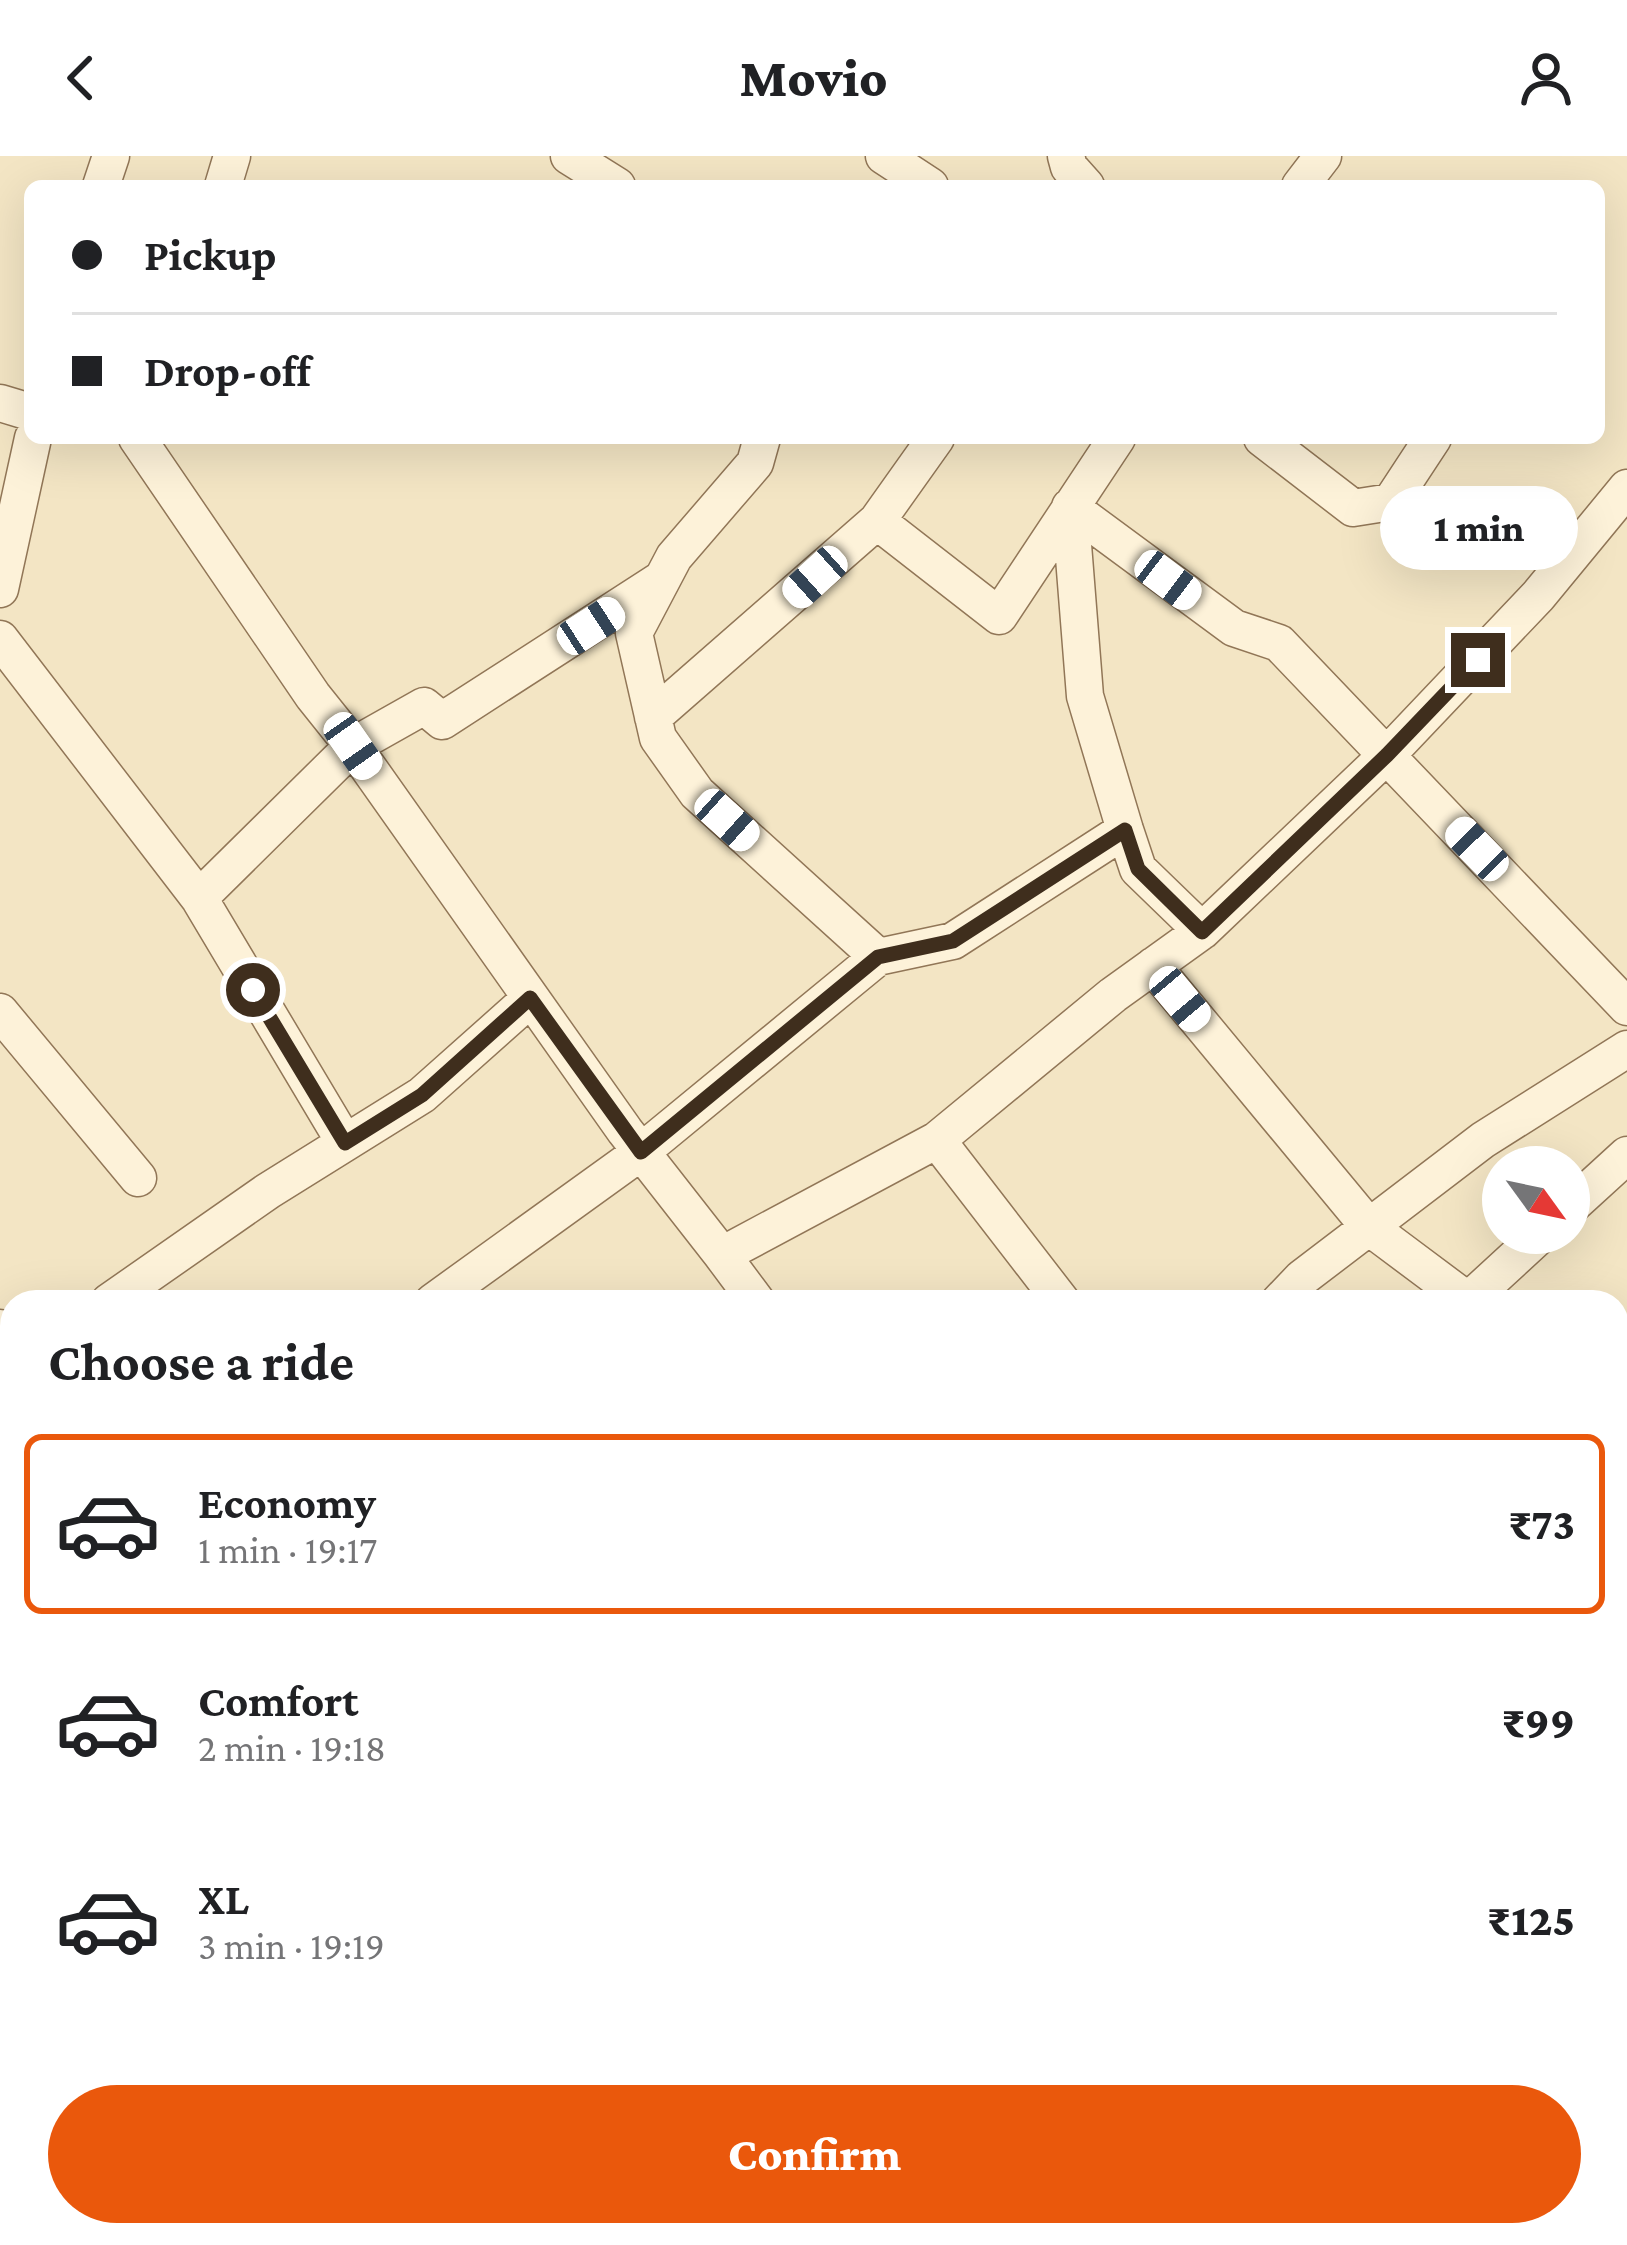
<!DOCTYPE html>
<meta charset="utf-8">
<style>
body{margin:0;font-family:"Crimson Pro",serif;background:#f6f6f6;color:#202124;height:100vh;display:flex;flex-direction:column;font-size:45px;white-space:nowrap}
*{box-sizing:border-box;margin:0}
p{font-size:39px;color:#757577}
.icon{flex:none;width:66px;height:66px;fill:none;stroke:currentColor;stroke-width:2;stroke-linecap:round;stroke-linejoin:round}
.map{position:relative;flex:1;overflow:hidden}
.panel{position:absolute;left:0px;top:1134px;width:1629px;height:957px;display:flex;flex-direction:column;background:#fff;border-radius:36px 36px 0 0;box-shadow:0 12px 48px #0002}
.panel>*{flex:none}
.hud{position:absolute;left:24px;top:24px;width:1581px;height:264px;border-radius:18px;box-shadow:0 12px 48px #0002;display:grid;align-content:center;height:264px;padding:0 48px;background:#fff}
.needle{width:78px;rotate:123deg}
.buttons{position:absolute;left:1482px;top:990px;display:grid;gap:24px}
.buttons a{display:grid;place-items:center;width:108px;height:108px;border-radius:50%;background:#fff;box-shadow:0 12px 48px #0002;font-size:60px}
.end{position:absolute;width:54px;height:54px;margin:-27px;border:15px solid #3f2e1d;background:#fff;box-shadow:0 0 0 6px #fff}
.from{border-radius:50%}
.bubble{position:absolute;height:84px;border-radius:42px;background:#fff;box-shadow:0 12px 48px #0002;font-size:39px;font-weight:800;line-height:84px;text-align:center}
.car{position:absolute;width:36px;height:72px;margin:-36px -18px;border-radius:15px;box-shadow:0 0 9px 3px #0007;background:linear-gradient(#fff 24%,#345 0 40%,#fff 0 76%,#345 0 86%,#fff 0)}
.hud b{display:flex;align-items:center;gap:42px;height:114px;font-size:45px}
.hud b+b{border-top:3px solid #e0e0e0}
.hud i{width:30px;height:30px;background:#202124}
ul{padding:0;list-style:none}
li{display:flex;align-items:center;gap:36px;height:180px;margin:0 24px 18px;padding:0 24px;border:6px solid transparent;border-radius:18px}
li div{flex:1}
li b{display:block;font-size:45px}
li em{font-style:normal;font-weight:800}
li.selected{border-color:#ea580c}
li>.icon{width:108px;height:108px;stroke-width:1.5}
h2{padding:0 48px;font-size:54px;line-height:144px}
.button{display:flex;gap:24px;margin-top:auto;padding:24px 48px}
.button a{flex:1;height:138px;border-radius:72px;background:#ea580c;color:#fff;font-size:48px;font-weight:800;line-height:138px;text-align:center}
header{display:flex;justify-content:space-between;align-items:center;height:156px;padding:0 48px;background:#fff;font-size:54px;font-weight:800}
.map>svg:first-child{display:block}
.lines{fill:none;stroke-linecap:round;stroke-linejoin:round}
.river{stroke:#a6c6bd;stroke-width:69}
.minor-casing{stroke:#917657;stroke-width:39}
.minor{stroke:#fdf2d9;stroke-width:36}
.route{stroke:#3f2e1d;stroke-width:15}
</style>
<header><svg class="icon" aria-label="back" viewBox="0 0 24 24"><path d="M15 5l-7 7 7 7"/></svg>Movio<svg class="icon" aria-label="person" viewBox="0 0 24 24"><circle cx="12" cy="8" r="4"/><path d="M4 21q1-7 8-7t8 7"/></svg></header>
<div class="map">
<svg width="1627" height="2089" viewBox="0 0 1627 2089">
<rect width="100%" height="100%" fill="#f3e5c4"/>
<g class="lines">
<path class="river" d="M1617,1576L1627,1570
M0,1742L12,1749"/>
<defs>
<path id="minor" d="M569,0L617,30
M884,0L930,30
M1066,0L1069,11L1086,30
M101,30L111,0
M223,30L232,0
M1300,30L1323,0
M0,247L30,256
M137,282L313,540L353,590L625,975L722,1099L937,984L1113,839L1202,775L1387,599L1538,440L1627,332
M1262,282L1353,352L1391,346L1433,282
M1070,351L1234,472L1279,487L1627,851
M1070,351L1085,540L1125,674L1138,713L1202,775
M877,365L936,282
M0,433L33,282
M0,483L199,742
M653,561L877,365L999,460L1117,282
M878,801L953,785L1125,674
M1153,810L1369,1071L1468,1145
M0,856L138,1022
M937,984L1062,1146
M345,987L199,742L353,590L424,550L442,565L659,425
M1569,1052L1627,999
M722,1099L757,1146
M109,1146L268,1035L422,939L531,842
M433,1146L641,996L878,801L697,637L658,582L634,477L674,401L755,307L762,282
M1279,1146L1302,1122L1483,984L1627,893
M1467,1146L1542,1077
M0,1172L12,1175"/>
</defs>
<use href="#minor" class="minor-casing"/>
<use href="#minor" class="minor"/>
</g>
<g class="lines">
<path class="route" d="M253,834L345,987L422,939L530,842L641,996L878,801L953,785L1125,674L1138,713L1202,776L1387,599L1478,504"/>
</g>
</svg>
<div class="buttons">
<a><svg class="needle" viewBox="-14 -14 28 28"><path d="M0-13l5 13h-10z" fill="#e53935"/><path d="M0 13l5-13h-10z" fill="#757577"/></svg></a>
</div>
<i class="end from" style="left:253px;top:834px"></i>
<i class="end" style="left:1478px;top:504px"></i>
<div class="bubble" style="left:1380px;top:330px;width:198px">1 min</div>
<i class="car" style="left:815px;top:421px;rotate:228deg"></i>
<i class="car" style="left:1168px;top:424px;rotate:127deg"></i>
<i class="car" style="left:591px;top:470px;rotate:57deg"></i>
<i class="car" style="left:353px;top:590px;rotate:145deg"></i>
<i class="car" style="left:727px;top:664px;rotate:132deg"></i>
<i class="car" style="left:1477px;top:693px;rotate:316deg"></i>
<i class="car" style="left:1180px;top:843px;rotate:140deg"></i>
<div class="hud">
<b><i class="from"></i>Pickup</b>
<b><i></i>Drop-off</b>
</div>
<section class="panel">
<h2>Choose a ride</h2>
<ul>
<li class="selected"><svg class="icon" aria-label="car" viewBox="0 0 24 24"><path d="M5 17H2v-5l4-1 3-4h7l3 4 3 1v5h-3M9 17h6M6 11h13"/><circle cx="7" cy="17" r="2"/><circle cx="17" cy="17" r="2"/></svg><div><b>Economy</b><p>1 min · 19:17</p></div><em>₹73</em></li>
<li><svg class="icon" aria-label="car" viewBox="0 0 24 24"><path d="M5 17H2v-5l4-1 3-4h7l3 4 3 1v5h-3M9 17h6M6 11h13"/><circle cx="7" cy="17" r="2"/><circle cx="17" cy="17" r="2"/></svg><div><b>Comfort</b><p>2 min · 19:18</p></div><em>₹99</em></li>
<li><svg class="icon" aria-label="car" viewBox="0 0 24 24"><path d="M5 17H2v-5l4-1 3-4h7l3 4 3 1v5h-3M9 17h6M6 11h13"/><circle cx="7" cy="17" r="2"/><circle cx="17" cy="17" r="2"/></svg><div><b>XL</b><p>3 min · 19:19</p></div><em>₹125</em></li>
</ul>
<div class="button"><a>Confirm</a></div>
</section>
</div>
